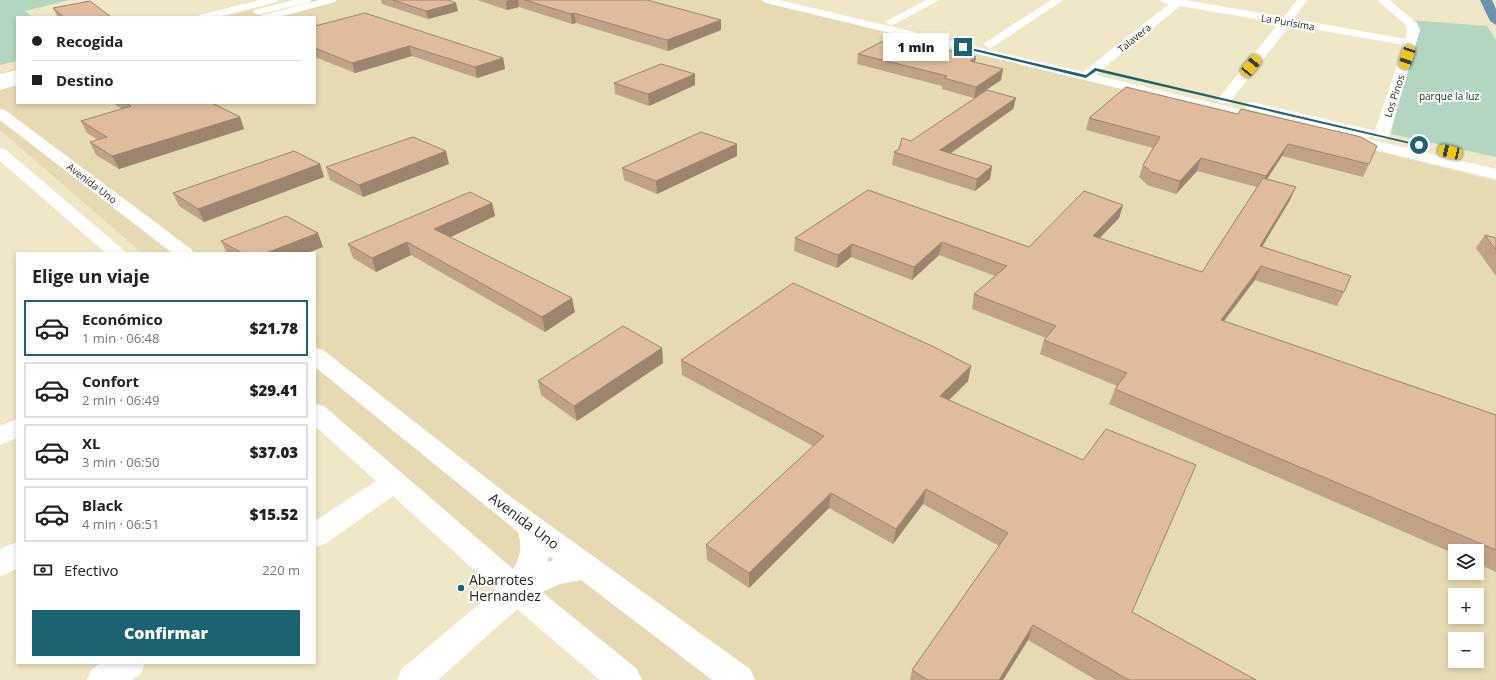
<!DOCTYPE html>
<html lang="es">
<meta charset="utf-8">
<style>
body{margin:0;font-family:"Open Sans",sans-serif;background:#f6f6f6;color:#202124;height:100vh;display:flex;flex-direction:column;font-size:15px;white-space:nowrap}
*{box-sizing:border-box;margin:0}
p{font-size:13px;color:#757577}
.icon{flex:none;width:22px;height:22px;fill:none;stroke:currentColor;stroke-width:2;stroke-linecap:round;stroke-linejoin:round}
.map{position:relative;flex:1;overflow:hidden}
.side{position:absolute;left:16px;top:252px;width:300px;height:412px;display:flex;flex-direction:column;background:#fff;border-radius:0px;box-shadow:0 2px 6px #0003}
.side>*{flex:none}
.hud{position:absolute;left:16px;top:16px;width:300px;height:88px;border-radius:0px;box-shadow:0 2px 6px #0003;display:grid;align-content:center;height:88px;padding:0 16px;background:#fff}
.fabs{position:absolute;left:1448px;top:544px;display:grid;gap:8px}
.fabs a{display:grid;place-items:center;width:36px;height:36px;border-radius:0px;background:#fff;box-shadow:0 2px 6px #0003;font-size:20px}
.end{position:absolute;width:18px;height:18px;margin:-9px;border:5px solid #1b6272;background:#fff;box-shadow:0 0 0 2px #fff}
.from{border-radius:50%}
.bubble{position:absolute;height:28px;border-radius:0px;background:#fff;box-shadow:0 2px 6px #0003;font-size:13px;font-weight:800;line-height:28px;text-align:center}
.car{position:absolute;width:12px;height:24px;margin:-12px -6px;border-radius:5px;box-shadow:0 0 3px 1px #0007;background:linear-gradient(#f5c518 24%,#345 0 40%,#f5c518 0 76%,#345 0 86%,#f5c518 0)}
.hud b{display:flex;align-items:center;gap:14px;height:38px;font-size:15px}
.hud b+b{border-top:1px solid #e0e0e0}
.hud i{width:10px;height:10px;background:#202124}
ul{padding:0;list-style:none}
li{display:flex;align-items:center;gap:12px;height:56px;margin:0 8px 6px;padding:0 8px;border:2px solid #e0e0e0;border-radius:0px}
li div{flex:1}
li b{display:block;font-size:15px}
li em{font-style:normal;font-weight:800}
li.selected{border-color:#1b6272}
li>.icon{width:36px;height:36px;stroke-width:1.5}
h2{padding:0 16px;font-size:18px;line-height:48px}
.pay{display:flex;align-items:center;gap:10px;height:44px;padding:0 16px;font-size:15px}
.pay p{margin-inline-start:auto}
.primary-button{display:flex;gap:8px;margin-top:auto;padding:8px 16px}
.primary-button a{flex:1;height:46px;border-radius:0px;background:#1b6272;color:#fff;font-size:16px;font-weight:800;line-height:46px;text-align:center}
.map>svg:first-child{display:block}
.built{fill:#e6dab2;fill-rule:evenodd}
.green{fill:#b2d6bf}
.lines{fill:none;stroke-linecap:round;stroke-linejoin:round}
.canal{fill:#6893aa;fill-rule:evenodd}
.minor{fill:#fff;fill-rule:evenodd}
.major{fill:#fff;fill-rule:evenodd}
.wall{fill:#c1a287}
.shaded-wall{fill:#9d846e}
.building{fill:#e0bc9d;stroke:#9d846e}
.route{fill:#1b6272}
.poi-dot{fill:#1b6272;stroke:#fff;stroke-width:1.5}
.labels{text-anchor:middle;stroke-width:4;stroke-linejoin:round;paint-order:stroke}
.far-street-label{font-size:10px;fill:#292519;stroke:#fff}
.far-park-label{font-size:10px;fill:#00341b;stroke:#fff}
.near-street-label{font-size:14px;fill:#292519;stroke:#fff}
.near-poi-label{font-size:14px;fill:#292519;stroke:#fff;text-anchor:start}
</style>
<div class="map">
<svg width="1496" height="680" viewBox="0 0 1496 680">
<rect width="100%" height="100%" fill="#f0e7c6"/>
<path class="built" d="M292,0H775L1496,181V680H637L315,402V253H142L0,130V73L17,68V103H315V17H224ZM1455,551H1477V573H1455ZM1455,595H1477V617H1455ZM1455,639H1477V661H1455Z"/>
<path class="green" d="M0,0H69L25,11L32,17H17V61L0,65Z
M1409,20L1487,26L1496,40V157L1391,134L1411,43Z"/>
<g class="lines">
<path class="canal" d="M1480,0H1492L1496,9V25L1490,21Z"/>
<path class="minor" d="M319,0H336L335,2L279,17H260L262,15Z
M761,0H779L1083,72L1169,4L1162,2L1161,0H1185L1284,17L1297,0H1307L1294,19L1406,39L1407,26L1377,0H1389L1417,23L1420,30L1389,136L1386,139H1376L1373,136L1374,133L1372,136L1367,138L1247,109L1245,106L1247,103L1252,102L1372,130L1374,133L1404,45L1290,25L1229,103H1219L1217,100L1279,23L1180,6L1095,75L1272,117L1274,120L1272,123L1267,124L766,3Z
M926,0H939L895,24L891,25L885,22Z
M1051,0H1063L993,47L989,48L983,44Z
M17,77V85L0,90V82Z
M0,109L5,110L191,249L194,253H172L0,120Z
M1347,134L1496,169V179L1342,142L1339,139L1342,136Z
M0,148L6,150L127,253H106L0,161Z
M315,348L323,350L508,495L750,669L755,680H712L581,580L560,584L542,592L637,669L642,680H600L517,609L438,680H397L402,669L496,590L393,496L325,544L315,547V521L376,481L315,426V404L324,406L513,569C521,557 522,545 518,532L315,367ZM549,556L554,560L547,562Z
M17,419V438L0,445V426Z
M17,542V569L0,576V549Z
M101,663H145L141,674L132,680H87L92,669Z"/>
<path class="major" d="M260,0H278L277,2L217,17H198L200,15Z
M293,0H311L310,2L258,15L253,12L254,10Z
M17,70V78L0,82V74Z"/>
</g>
<path class="wall" d="M381,0H448L458,11L428,19L382,4Z
M477,0H647L721,20V30L668,51L576,23L572,24L519,7L507,10Z
M53,8L111,17H58L57,16Z
M315,26L503,58L505,69L477,78L412,56L355,73L315,57Z
M931,53L976,57L975,62L1001,80L974,98L942,89V86L857,64L858,54Z
M614,83L695,85L649,106L615,94Z
M1126,87L1369,164L1363,177L1282,156L1267,179L1290,200L1262,247L1344,292L1337,306L1255,280L1224,321L1496,415V572L1477,563V551H1455V554L1109,404L1115,389L1117,386L1040,354L1044,340L1046,338L972,309L974,294L995,276L939,255L912,280L851,257L837,268L794,251L795,238L868,190L1029,247L1123,205L1119,218L1100,238L1202,272L1257,187L1197,171L1176,194L1147,185L1139,177L1143,165L1153,148L1086,130L1089,118Z
M1016,98L1013,109L951,153L992,166L990,179L975,191L892,165L894,152L911,141Z
M113,103H212L240,117L244,129L119,169L96,155L90,142L98,140L87,133L81,121L122,109Z
M737,144V156L657,194L624,180L622,168Z
M320,164L324,177L204,222L179,206L173,193Z
M449,164L363,197L330,180L326,167Z
M492,203L495,216L450,237L575,312L545,332L411,255L376,272L353,258L348,244Z
M1485,235L1496,238V276L1476,248Z
M221,241L323,247L307,253H227Z
M662,348L663,363L577,421L541,395L538,381Z
M681,360L971,366L968,381L949,400L1132,612L1256,680H1096L1028,640L1003,680H910L912,670L999,546L923,504L893,544L829,508L749,588L707,560L706,545L813,446L682,375Z"/>
<path class="shaded-wall" d="M510,0H518L519,7L507,10L506,1Z
M456,3L458,11L428,19L426,11Z
M574,13L576,23L572,24L571,14Z
M721,20V30L668,51L667,40Z
M409,46L412,56L355,73L352,63Z
M976,57L974,67L970,61Z
M503,58L505,69L477,78L475,67Z
M1003,69L1001,80L974,98L976,87Z
M695,74V85L649,106L648,94Z
M1016,98L1013,109L938,162L940,150Z
M240,117L244,129L119,169L112,156Z
M737,144V156L657,194L656,181Z
M1288,144L1282,156L1261,188L1266,176Z
M446,151L449,164L363,197L359,185Z
M1201,158L1197,171L1176,194L1180,181Z
M320,164L324,177L204,222L198,209Z
M992,166L990,179L975,191L977,179Z
M1296,187L1290,200L1254,260L1260,246Z
M492,203L495,216L438,243L434,229Z
M1123,205L1119,218L1089,249L1093,236Z
M318,233L323,247L307,253H266Z
M407,242L411,255L376,272L372,258Z
M942,242L939,255L912,280L914,267Z
M852,244L851,257L837,268L838,255Z
M1261,266L1255,280L1214,334L1221,320Z
M572,298L575,312L545,332L542,317Z
M662,348L663,363L577,421L574,406Z
M971,366L968,381L938,411L940,396Z
M926,489L923,504L893,544L896,529Z
M831,493L829,508L749,588V573Z
M1033,625L1028,640L1003,680H999Z"/>
<path class="building" d="M393,0H448L456,3L426,11Z
M525,0H647L721,20L667,40L574,13L571,14Z
M90,1L111,17H64L53,8Z
M365,13L503,58L475,67L409,46L352,63L315,48V26Z
M883,41L931,53L939,48L976,57L970,61L1003,69L976,87L944,78L947,76L858,54Z
M661,64L695,74L648,94L614,83Z
M1126,87L1238,114L1241,109L1361,137L1377,146L1369,164L1288,144L1266,176L1201,158L1180,181L1151,172L1143,165L1160,137L1089,118Z
M987,90L1016,98L940,150L992,166L977,179L894,152L899,149L902,138L911,141Z
M126,103H212L240,117L112,156L90,142L107,137L81,121L131,106Z
M701,132L737,144L656,181L622,168Z
M413,137L446,151L359,185L326,167Z
M294,151L320,164L198,209L173,193Z
M1263,178L1296,187L1260,246L1351,276L1344,292L1261,266L1221,320L1496,415V550L1115,389L1127,373L1044,340L1056,326L974,294L1007,266L942,242L914,267L852,244L838,255L795,238L868,190L1029,247L1084,191L1123,205L1093,236L1202,272Z
M470,192L492,203L434,229L572,298L542,317L407,242L372,258L348,244Z
M286,216L318,233L266,253H242L221,241Z
M1485,235L1496,238V250Z
M793,283L932,346L971,366L940,396L1083,460L1106,429L1196,465L1132,612L1256,680H1129L1033,625L999,680H928L912,670L1008,533L926,489L896,529L831,493L749,573L706,545L824,436L681,360Z
M623,326L662,348L574,406L538,381Z"/>
<path class="route" d="M962,46L1086,75L1095,68L1422,145L1419,146L1096,71L1086,78L962,48Z"/>
<circle class="poi-dot" cx="461" cy="588" r="4"/>
<g class="labels">
<g class="far-street-label">
<text transform="translate(1288 22) rotate(10)" y="4">La Purísima</text>
<text transform="translate(1134 38) rotate(-39)" y="4">Talavera</text>
<text transform="translate(1394 96) rotate(-72)" y="4">Los Pinos</text>
<text transform="translate(92 183) rotate(37)" y="4">Avenida Uno</text>
</g>
<g class="far-park-label">
<text x="1449" y="100">parque la luz</text>
</g>
<g class="near-street-label">
<text transform="translate(524 521) rotate(37)" y="5">Avenida Uno</text>
</g>
<g class="near-poi-label">
<text x="469" y="585">Abarrotes<tspan x="469" dy="16">Hernandez</tspan></text>
</g>
</g>
</svg>
<div class="fabs">
<a><svg class="icon" aria-label="layers" viewBox="0 0 24 24"><path d="M12 4l9 5-9 5-9-5zM3 14l9 5 9-5"/></svg></a>
<a>+</a>
<a>−</a>
</div>
<i class="end from" style="left:1419px;top:145px"></i>
<i class="end" style="left:963px;top:47px"></i>
<div class="bubble" style="left:883px;top:33px;width:66px">1 min</div>
<i class="car" style="left:1407px;top:57px;rotate:198deg"></i>
<i class="car" style="left:1251px;top:66px;rotate:39deg"></i>
<i class="car" style="left:1450px;top:152px;rotate:283deg"></i>
<div class="hud">
<b><i class="from"></i>Recogida</b>
<b><i></i>Destino</b>
</div>
<section class="side">
<h2>Elige un viaje</h2>
<ul>
<li class="selected"><svg class="icon" aria-label="car" viewBox="0 0 24 24"><path d="M5 17H2v-5l4-1 3-4h7l3 4 3 1v5h-3M9 17h6M6 11h13"/><circle cx="7" cy="17" r="2"/><circle cx="17" cy="17" r="2"/></svg><div><b>Económico</b><p>1 min · 06:48</p></div><em>$21.78</em></li>
<li><svg class="icon" aria-label="car" viewBox="0 0 24 24"><path d="M5 17H2v-5l4-1 3-4h7l3 4 3 1v5h-3M9 17h6M6 11h13"/><circle cx="7" cy="17" r="2"/><circle cx="17" cy="17" r="2"/></svg><div><b>Confort</b><p>2 min · 06:49</p></div><em>$29.41</em></li>
<li><svg class="icon" aria-label="car" viewBox="0 0 24 24"><path d="M5 17H2v-5l4-1 3-4h7l3 4 3 1v5h-3M9 17h6M6 11h13"/><circle cx="7" cy="17" r="2"/><circle cx="17" cy="17" r="2"/></svg><div><b>XL</b><p>3 min · 06:50</p></div><em>$37.03</em></li>
<li><svg class="icon" aria-label="car" viewBox="0 0 24 24"><path d="M5 17H2v-5l4-1 3-4h7l3 4 3 1v5h-3M9 17h6M6 11h13"/><circle cx="7" cy="17" r="2"/><circle cx="17" cy="17" r="2"/></svg><div><b>Black</b><p>4 min · 06:51</p></div><em>$15.52</em></li>
</ul>
<div class="pay"><svg class="icon" aria-label="cash" viewBox="0 0 24 24"><path d="M3 7h18v10H3z"/><circle cx="12" cy="12" r="2"/></svg>Efectivo<p>220 m</p></div>
<div class="primary-button"><a>Confirmar</a></div>
</section>
</div>
